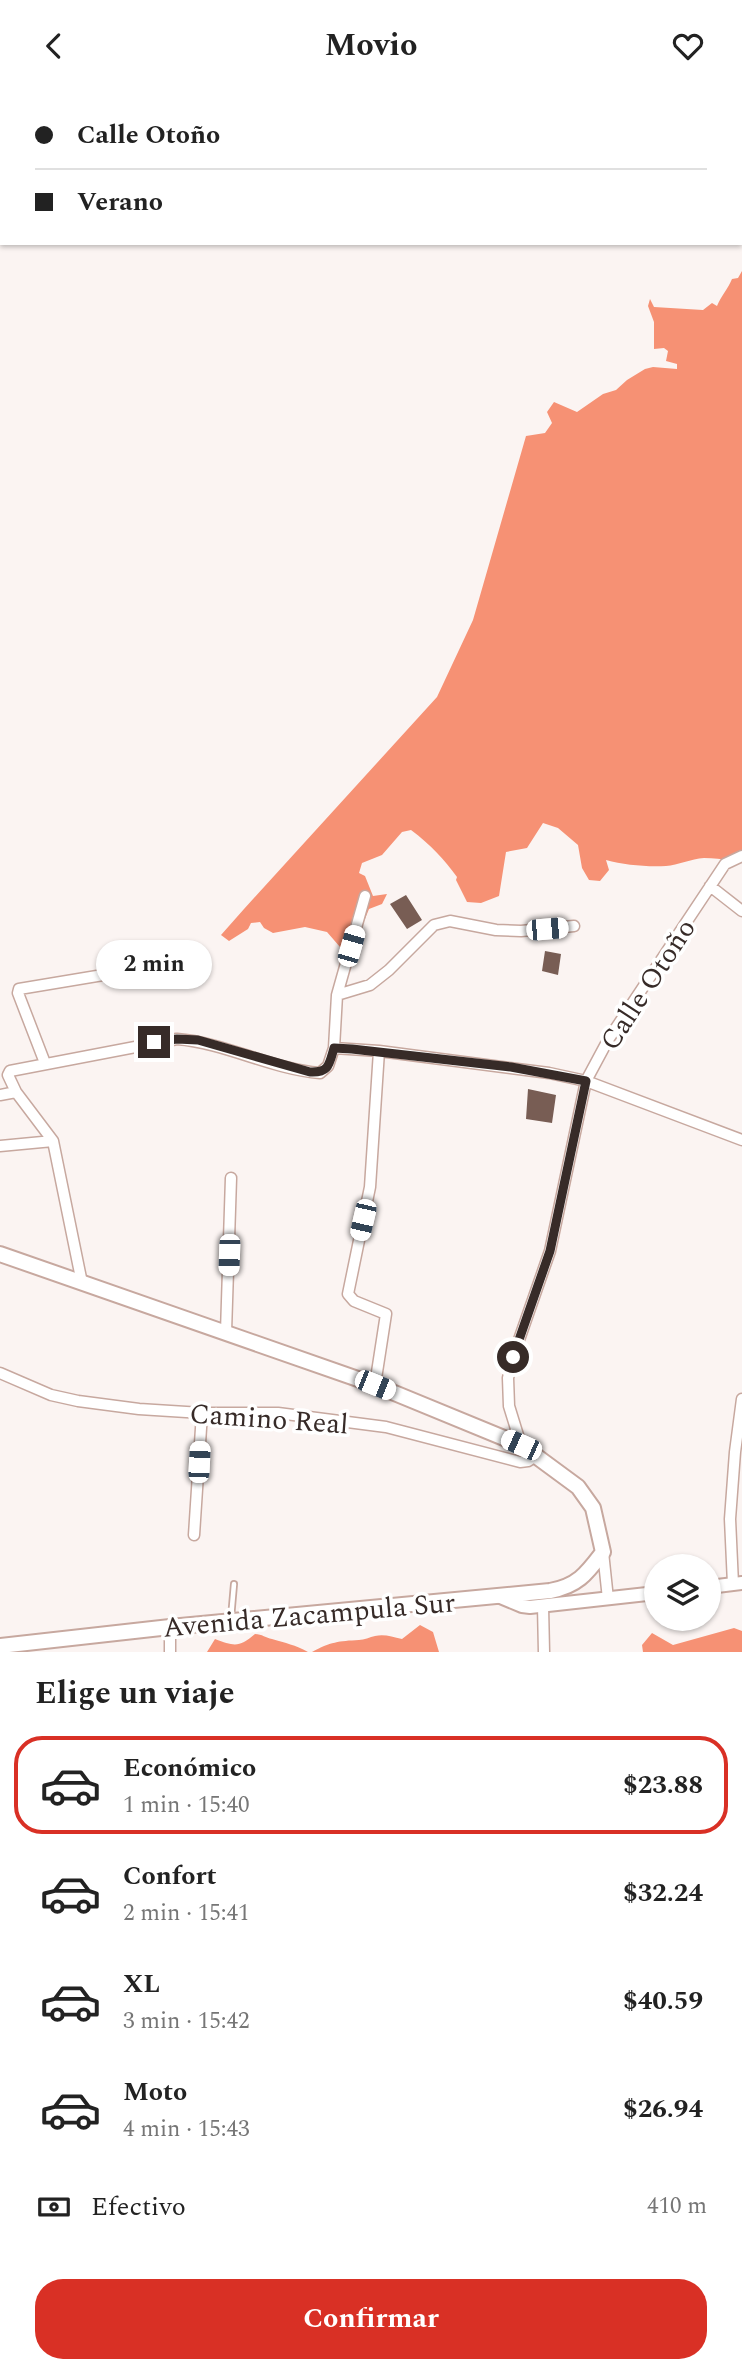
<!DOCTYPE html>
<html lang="es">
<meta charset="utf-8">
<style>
body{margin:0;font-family:Spectral,serif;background:#f2f2f2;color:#222;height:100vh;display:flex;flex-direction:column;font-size:26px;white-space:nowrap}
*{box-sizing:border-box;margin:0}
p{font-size:23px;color:#767676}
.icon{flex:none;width:38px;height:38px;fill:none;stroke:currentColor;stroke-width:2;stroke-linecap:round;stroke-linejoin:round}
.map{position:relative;height:1561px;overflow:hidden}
.panel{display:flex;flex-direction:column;background:#fff;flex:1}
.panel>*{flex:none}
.guide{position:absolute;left:0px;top:0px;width:742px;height:154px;box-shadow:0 2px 5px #0004;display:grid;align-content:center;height:154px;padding:0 35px;background:#fff}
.fabs{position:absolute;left:644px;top:1463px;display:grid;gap:14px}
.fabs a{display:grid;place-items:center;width:77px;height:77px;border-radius:50%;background:#fff;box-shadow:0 2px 5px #0004;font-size:35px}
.end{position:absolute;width:32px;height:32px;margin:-16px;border:9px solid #372b28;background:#fff;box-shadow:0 0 0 4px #fff}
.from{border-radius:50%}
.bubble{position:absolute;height:49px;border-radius:24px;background:#fff;box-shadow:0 2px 5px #0004;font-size:23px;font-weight:700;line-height:49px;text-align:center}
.car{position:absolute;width:21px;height:42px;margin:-21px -10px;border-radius:9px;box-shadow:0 0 5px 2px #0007;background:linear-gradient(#fff 24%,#345 0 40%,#fff 0 76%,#345 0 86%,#fff 0)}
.guide b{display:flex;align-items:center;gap:24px;height:66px;font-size:26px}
.guide b+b{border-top:2px solid #e0e0e0}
.guide i{width:18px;height:18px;background:#222}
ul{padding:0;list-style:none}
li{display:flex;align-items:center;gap:21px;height:98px;margin:0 14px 10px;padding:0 21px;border:4px solid transparent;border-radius:28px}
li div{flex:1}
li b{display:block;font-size:26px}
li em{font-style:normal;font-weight:700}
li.on{border-color:#d93025}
li>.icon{width:63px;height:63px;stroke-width:1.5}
h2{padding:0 35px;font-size:32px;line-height:84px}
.pay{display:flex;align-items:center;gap:18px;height:77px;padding:0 35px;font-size:26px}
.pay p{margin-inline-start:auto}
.primary-button{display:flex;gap:14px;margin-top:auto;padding:14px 35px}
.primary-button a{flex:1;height:80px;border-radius:28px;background:#d93025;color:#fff;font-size:28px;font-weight:700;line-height:80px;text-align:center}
header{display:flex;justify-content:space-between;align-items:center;height:91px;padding:0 35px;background:#fff;font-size:32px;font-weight:700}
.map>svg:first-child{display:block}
.forest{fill:#f69174}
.building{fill:#785d54}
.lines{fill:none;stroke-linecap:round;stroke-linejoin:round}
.service-casing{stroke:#c7a89f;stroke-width:8}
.minor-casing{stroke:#c7a89f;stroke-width:13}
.tertiary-casing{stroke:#c7a89f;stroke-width:16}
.secondary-casing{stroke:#c7a89f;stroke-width:18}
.service{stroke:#fff;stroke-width:4.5}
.minor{stroke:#fff;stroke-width:10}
.tertiary{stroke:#fff;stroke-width:12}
.secondary{stroke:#fff;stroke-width:14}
.route{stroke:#372b28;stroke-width:9}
.labels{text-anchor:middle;stroke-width:7;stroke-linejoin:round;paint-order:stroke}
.street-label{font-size:28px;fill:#372b28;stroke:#fff}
</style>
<header><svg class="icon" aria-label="back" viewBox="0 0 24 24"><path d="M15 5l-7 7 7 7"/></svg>Movio<svg class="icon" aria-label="heart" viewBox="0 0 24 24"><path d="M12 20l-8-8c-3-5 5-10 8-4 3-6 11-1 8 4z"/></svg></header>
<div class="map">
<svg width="742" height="1561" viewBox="0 0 742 1561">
<rect width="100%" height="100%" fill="#fbf4f2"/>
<path class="forest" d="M742,180V768C727,770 717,767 704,767C691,768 678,774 666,775C646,776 624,774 606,769L609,779L600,790L589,789L582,777L578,754L558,737L543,732L527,757L506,761L499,805L481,812L467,811L456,789L457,786C444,768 431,754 411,739L402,741L382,764L362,772L359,782L365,785L373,805L387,803L382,813L369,818L356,850L340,856L327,841L305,836L273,842L264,837L260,831L251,832L248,838L229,850L221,844L244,818L437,606L473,529L526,345L545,342L552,332L547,321L554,311L577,321L603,303L616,299L627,289L645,278L653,276L677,278V273L666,270L668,260L664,257L654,258V231L648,215L650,208L654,216L703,219L712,212L717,215C721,205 728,198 732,188L738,187Z
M420,1534L433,1541L439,1561H312C330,1551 339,1550 359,1549C364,1549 370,1546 375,1545C385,1543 392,1546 402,1548Z
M734,1537L742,1540V1561H643L642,1554L652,1542L673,1554Z
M255,1543C262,1543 266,1547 272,1548C286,1552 295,1554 308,1561H207L215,1548C234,1555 239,1557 255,1543Z"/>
<path class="building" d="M406,804L422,829L407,838L390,813Z
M545,860L561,863L558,884L542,880Z
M528,998L556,1004L552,1032L526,1028Z"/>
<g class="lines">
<defs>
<path id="service" d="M231,1527L234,1493"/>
<path id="minor" d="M710,795L742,820
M337,904L370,894L389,879L434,834L450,830L496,839L521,840L574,835
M334,957L337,904L365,805
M45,972L18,902L19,898L139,878
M0,1004L16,1001
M0,1055L53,1050
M82,1192L53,1050L16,1001L8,984L10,980L177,948C226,952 271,978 320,982L328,975L334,957L379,960L549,982L586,990L742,1049
M226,1241L231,1087
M0,1282L51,1304L78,1310L139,1318L202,1322H278L386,1336L520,1371L528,1370L537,1364
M375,1294L386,1223L354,1210L348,1203L370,1096L379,960
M521,1354L509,1315L508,1287L513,1266L550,1160L586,990L608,949L725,773L742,765
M194,1444L202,1322
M603,1461L608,1508
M733,1493L730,1428L735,1361L742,1308
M543,1515L544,1561
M170,1536V1561"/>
<path id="tertiary" d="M709,1496L742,1492
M498,1505L522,1515L530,1516L656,1502"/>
<path id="secondary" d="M0,1163L375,1294L521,1354L578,1396L593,1417L603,1461C587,1482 578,1495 550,1500L170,1536L0,1555"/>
</defs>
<use href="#service" class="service-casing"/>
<use href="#minor" class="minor-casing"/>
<use href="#tertiary" class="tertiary-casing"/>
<use href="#secondary" class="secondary-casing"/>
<use href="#service" class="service"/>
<use href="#minor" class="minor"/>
<use href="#tertiary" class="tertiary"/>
<use href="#secondary" class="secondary"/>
</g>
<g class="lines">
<path class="route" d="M154,951L177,948L198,949L310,981C329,982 329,974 334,957L352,958L511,976L586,990L550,1160L513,1266"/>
</g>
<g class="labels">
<g class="street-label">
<text transform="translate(647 893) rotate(-57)" y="10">Calle Otoño</text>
<text transform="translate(269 1327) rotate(4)" y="10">Camino Real</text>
<text transform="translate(309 1523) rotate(-5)" y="10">Avenida Zacampula Sur</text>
</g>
</g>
</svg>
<div class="fabs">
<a><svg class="icon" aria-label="layers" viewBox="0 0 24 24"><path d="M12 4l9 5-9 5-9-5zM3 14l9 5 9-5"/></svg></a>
</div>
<i class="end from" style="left:513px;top:1266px"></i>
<i class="end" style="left:154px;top:951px"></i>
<div class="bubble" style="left:96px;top:849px;width:116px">2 min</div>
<i class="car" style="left:547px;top:838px;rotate:85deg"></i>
<i class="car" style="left:351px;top:855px;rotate:16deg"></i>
<i class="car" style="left:363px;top:1129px;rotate:193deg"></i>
<i class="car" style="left:229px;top:1164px;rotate:182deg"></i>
<i class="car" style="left:375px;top:1294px;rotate:112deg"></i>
<i class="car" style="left:521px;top:1354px;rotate:294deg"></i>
<i class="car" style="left:199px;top:1371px;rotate:3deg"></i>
<div class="guide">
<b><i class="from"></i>Calle Otoño</b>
<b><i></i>Verano</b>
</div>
</div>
<section class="panel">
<h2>Elige un viaje</h2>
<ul>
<li class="on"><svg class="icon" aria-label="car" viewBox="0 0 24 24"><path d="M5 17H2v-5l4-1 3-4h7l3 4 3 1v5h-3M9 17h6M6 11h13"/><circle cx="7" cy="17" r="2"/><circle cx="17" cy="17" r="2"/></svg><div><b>Económico</b><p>1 min · 15:40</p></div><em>$23.88</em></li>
<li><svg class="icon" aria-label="car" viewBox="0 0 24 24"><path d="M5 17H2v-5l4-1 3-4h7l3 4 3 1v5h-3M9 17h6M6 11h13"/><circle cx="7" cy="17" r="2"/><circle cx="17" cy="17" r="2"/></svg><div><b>Confort</b><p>2 min · 15:41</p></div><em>$32.24</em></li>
<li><svg class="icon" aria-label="car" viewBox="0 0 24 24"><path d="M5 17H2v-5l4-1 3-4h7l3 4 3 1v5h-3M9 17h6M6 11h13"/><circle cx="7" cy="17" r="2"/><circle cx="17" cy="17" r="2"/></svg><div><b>XL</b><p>3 min · 15:42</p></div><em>$40.59</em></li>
<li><svg class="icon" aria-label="car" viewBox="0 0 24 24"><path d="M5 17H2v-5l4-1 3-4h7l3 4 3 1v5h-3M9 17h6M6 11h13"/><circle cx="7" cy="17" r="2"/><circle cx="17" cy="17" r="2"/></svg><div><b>Moto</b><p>4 min · 15:43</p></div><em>$26.94</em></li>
</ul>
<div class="pay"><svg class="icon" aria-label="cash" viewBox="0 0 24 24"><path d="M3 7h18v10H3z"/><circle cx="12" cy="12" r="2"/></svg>Efectivo<p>410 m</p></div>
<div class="primary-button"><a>Confirmar</a></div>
</section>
